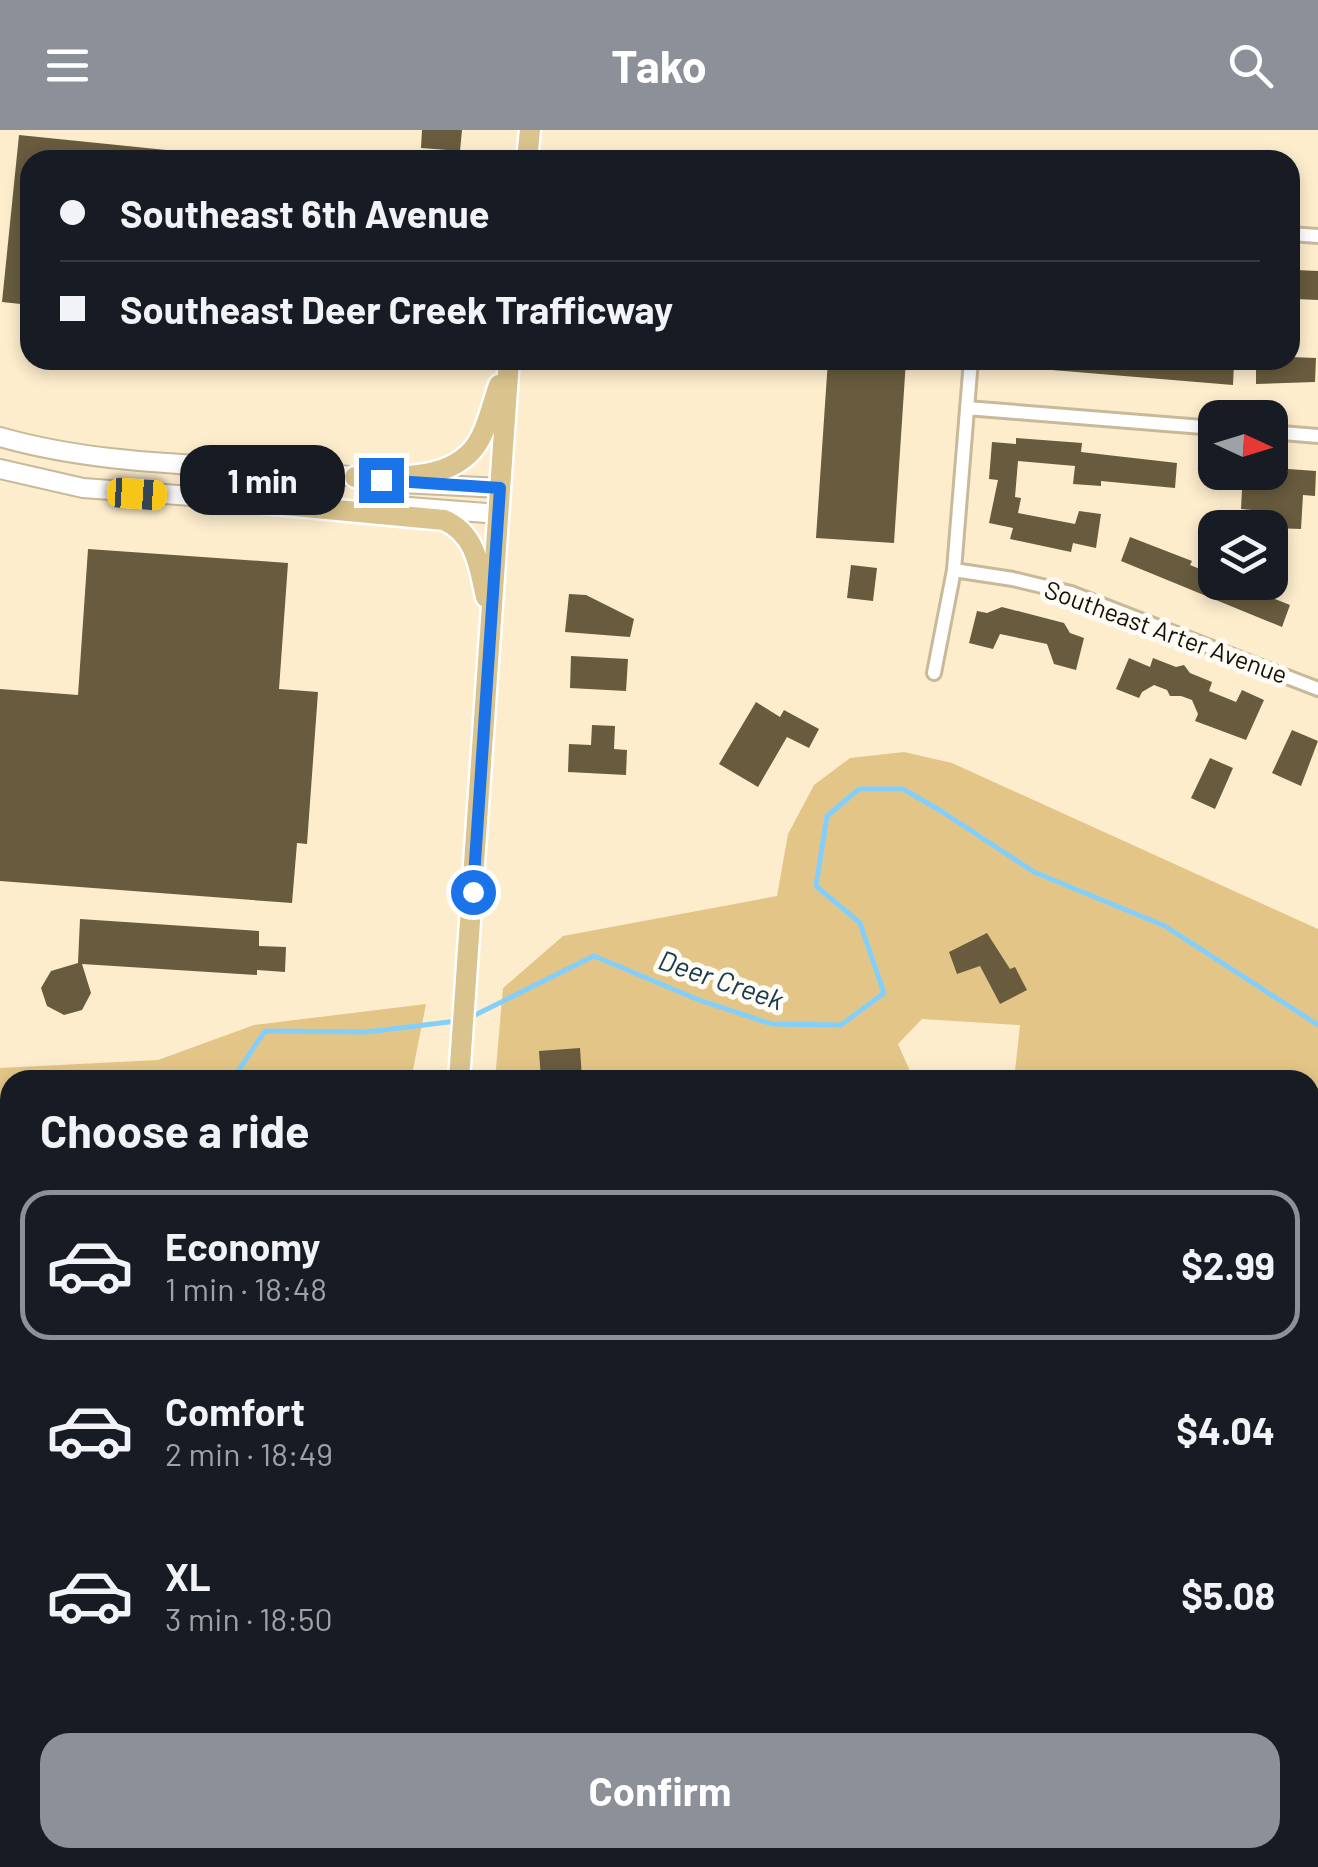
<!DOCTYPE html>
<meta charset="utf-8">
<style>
body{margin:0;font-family:Barlow,sans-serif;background:#242831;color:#f1f3f6;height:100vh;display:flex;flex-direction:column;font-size:38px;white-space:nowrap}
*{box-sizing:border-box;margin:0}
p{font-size:32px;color:#9ea1a6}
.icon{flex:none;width:55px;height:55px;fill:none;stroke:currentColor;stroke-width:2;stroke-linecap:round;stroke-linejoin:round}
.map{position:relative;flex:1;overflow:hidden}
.panel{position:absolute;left:0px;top:940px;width:1320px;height:798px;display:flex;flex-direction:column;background:#171b24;border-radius:30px 30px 0 0;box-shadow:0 5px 15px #0003}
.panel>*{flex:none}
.banner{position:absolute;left:20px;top:20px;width:1280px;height:220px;border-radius:30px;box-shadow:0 5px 15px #0003;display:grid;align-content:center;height:220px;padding:0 40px;background:#171b24}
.needle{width:65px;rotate:94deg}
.controls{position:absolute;left:1198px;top:270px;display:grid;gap:20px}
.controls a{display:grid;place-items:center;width:90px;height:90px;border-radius:20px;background:#171b24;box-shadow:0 5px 15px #0003;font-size:50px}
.end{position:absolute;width:45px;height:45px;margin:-22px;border:12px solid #1a73e8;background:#fff;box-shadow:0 0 0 5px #fff}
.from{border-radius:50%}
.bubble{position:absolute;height:70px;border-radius:30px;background:#171b24;box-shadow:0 5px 15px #0003;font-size:32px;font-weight:700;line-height:70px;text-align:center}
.car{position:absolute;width:30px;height:60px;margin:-30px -15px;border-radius:12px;box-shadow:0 0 8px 2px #0007;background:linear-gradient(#f5c518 24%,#345 0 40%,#f5c518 0 76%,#345 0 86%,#f5c518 0)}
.banner b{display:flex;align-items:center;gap:35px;height:95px;font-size:38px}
.banner b+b{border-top:2px solid #363941}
.banner i{width:25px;height:25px;background:#f1f3f6}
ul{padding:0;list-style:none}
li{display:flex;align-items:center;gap:30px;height:150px;margin:0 20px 15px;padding:0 20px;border:5px solid transparent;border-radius:30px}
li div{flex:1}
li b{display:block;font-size:38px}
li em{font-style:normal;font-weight:700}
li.on{border-color:#8c9099}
li>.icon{width:90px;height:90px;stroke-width:1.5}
h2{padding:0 40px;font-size:45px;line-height:120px}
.action{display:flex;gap:20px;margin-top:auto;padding:20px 40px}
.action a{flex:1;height:115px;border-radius:30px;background:#8c9099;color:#fff;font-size:40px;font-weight:700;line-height:115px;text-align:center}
header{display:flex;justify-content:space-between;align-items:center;height:130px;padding:0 40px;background:#8c9099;color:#fff;font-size:45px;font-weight:700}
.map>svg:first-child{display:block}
.green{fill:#e3c687}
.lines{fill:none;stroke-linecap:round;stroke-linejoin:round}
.stream{stroke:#84cffa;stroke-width:5}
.building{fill:#685b3e}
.street-casing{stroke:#c8b99a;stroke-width:18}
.secondary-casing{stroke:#c8b99a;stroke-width:22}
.primary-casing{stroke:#fff;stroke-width:25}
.street{stroke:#fff;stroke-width:12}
.secondary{stroke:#fff;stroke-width:18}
.primary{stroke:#dac38c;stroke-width:20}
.route{stroke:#1a73e8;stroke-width:12}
.labels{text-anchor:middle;stroke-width:10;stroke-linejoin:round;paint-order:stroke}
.street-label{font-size:25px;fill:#161006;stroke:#fffcf5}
.water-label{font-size:28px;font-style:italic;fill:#183a4c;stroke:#fffcf5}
</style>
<header><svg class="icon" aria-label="menu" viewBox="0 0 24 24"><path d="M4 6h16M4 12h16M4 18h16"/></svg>Tako<svg class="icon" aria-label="search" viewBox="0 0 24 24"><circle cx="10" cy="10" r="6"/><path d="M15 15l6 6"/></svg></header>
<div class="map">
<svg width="1318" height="1737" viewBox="0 0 1318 1737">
<rect width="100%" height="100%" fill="#fdedcd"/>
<path class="green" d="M904,622L952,633L1318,799V1025L1310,1024V950H1014L1020,895L922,889L898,914L910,941L920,950H495L503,858L563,806L777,766L788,704L814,655L850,628Z
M426,874L411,950H10V1129L0,1127V938L158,930L254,895Z
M0,1477L10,1478V1722L0,1721Z
M58,1728H406V1737L155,1736Z"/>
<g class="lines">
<path class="stream" d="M467,889L594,826L699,870L772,894L841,895L884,863L860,793L816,756L827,686L859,659H903L941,681L1034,742L1165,796L1318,895
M232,950L265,901L367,902L457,891
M0,1083L10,1088"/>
</g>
<path class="building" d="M422,0H462L460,21L421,18Z
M19,5L176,21V30H30V175L2,172Z
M1296,140L1318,141V170L1295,169Z
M1290,227L1316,228L1315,252L1256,254V230H1290Z
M828,230H906L894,413L816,408Z
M1040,230H1201L1234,233L1233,255L1040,239Z
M1016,308L1082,313L1081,322L1177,333L1175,358L1101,351V356L1073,354L1075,336L1018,331L1015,367L1021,368L1018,383L1075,394L1079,381L1101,384L1096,418L1073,413L1071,422L1010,409L1013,398L989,393L998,350L989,349L992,312L1016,314Z
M1288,339L1316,341L1315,366L1303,365L1301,399L1272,398L1273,382L1241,379L1242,360L1207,357L1208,342H1288Z
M1130,407L1192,431L1190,435L1215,445V452H1233L1290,475L1282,497L1121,431Z
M88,419L288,433L279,559L318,562L307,714L297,713L292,773L0,751V559L78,565Z
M851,435L877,438L873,471L847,468Z
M569,464L586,465L634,489L630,507L565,502Z
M1002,477L1064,493L1070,503L1084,508L1076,540L1054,534L1047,514L1000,504L993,519L969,513L977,481L987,483Z
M571,526L628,529L626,561L570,558Z
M1129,528L1150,537L1153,528L1176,537L1184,535L1190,543L1212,552L1209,561L1236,572L1242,560L1264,570L1246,610L1195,591L1198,584L1192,570L1181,566H1170L1167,560L1154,555L1142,562L1139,568L1116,559Z
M756,572L780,587L784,580L819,599L809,618L787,607L758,657L719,634Z
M592,595L615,596L614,619L627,620L626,645L568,642L569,614L591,615Z
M1292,600L1318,611L1301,656L1272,643Z
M1210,628L1233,638L1215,679L1191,668Z
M80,789L259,801V816L286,817L285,842L257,840V845L82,834L91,863L82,880L64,885L47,876L41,858L51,841L78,833Z
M987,803L1010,839L1015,837L1027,860L1000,874L980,836L957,844L949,822Z
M580,918L582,949L541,950L539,921Z"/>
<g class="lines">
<defs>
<path id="street" d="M1290,104L1318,106
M967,278L1215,298
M1270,302L1318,306
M954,440L1013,449L1071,463L1318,559
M934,543L954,440L971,230
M1310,1157L1318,1158
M1310,1388L1318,1389
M1310,1617L1318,1618
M881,1737L882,1728
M1266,1737L1267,1728"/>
<path id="secondary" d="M0,307C119,341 243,332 366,348
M0,339L83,358L232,369
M401,353L501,358
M383,375L499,384"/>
<path id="primary" d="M527,30L530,0
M355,347C398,346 458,353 481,307C489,291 493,272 499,255
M220,369L444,390C476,404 479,436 486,467
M459,950L509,230
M406,1737V1728"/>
</defs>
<use href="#street" class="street-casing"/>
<use href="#secondary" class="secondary-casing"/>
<use href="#primary" class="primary-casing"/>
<use href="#street" class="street"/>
<use href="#secondary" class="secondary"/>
<use href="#primary" class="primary"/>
</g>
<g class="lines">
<path class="route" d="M381,350L500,358L473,762"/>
</g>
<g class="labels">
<g class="street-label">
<text transform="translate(1166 502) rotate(20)" y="9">Southeast Arter Avenue</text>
</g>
<g class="water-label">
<text transform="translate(721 850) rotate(19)" y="10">Deer Creek</text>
</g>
</g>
</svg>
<div class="controls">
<a><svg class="needle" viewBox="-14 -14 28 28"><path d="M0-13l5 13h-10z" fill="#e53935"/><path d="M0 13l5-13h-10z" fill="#9ea1a6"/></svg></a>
<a><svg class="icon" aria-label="layers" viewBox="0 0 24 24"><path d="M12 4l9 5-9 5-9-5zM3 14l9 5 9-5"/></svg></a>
</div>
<i class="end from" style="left:473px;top:762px"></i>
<i class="end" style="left:381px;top:350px"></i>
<div class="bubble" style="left:180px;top:315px;width:165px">1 min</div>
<i class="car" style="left:137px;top:364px;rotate:94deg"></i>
<div class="banner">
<b><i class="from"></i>Southeast 6th Avenue</b>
<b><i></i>Southeast Deer Creek Trafficway</b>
</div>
<section class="panel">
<h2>Choose a ride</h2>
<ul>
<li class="on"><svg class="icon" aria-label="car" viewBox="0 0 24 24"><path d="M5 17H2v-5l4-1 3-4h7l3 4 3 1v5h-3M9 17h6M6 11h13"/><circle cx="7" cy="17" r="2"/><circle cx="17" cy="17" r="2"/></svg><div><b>Economy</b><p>1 min · 18:48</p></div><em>$2.99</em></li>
<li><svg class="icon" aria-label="car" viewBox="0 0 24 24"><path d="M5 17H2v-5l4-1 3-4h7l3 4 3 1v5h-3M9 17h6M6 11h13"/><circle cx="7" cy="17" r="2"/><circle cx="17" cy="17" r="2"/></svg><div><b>Comfort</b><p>2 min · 18:49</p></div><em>$4.04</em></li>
<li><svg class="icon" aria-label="car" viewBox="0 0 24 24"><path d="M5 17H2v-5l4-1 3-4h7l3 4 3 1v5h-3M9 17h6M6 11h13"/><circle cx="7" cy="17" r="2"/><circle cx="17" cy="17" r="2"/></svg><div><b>XL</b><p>3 min · 18:50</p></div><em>$5.08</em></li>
</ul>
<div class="action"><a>Confirm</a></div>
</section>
</div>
